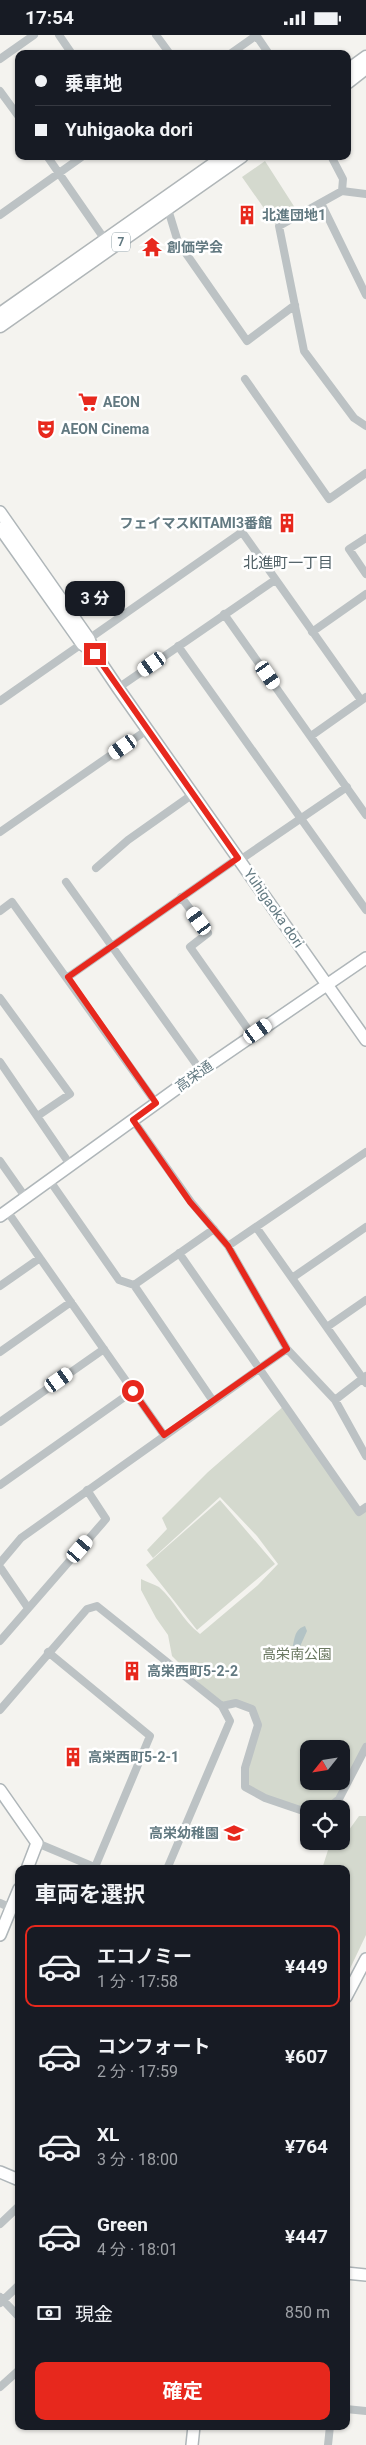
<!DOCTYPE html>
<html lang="ja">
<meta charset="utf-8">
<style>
body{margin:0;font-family:Roboto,"Noto Sans JP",sans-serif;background:#242831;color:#f1f3f6;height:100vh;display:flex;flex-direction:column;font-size:19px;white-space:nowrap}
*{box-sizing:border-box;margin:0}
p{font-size:16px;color:#9ea1a6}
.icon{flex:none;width:28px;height:28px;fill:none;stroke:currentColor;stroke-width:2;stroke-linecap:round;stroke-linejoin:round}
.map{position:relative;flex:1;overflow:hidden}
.drawer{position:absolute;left:15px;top:1830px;width:335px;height:565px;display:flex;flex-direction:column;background:#171b24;border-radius:10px;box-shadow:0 1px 4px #0004}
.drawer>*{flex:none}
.hud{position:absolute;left:15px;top:15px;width:336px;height:110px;border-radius:10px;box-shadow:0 1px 4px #0004;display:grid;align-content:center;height:110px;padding:0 20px;background:#171b24}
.needle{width:32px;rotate:240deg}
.controls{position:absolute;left:300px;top:1705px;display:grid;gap:10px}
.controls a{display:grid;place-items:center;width:50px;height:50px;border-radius:10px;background:#171b24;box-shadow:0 1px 4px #0004;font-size:25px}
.end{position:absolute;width:22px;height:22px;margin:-11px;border:6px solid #e7281d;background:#fff;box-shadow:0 0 0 2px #fff}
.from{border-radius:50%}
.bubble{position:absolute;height:35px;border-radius:10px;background:#171b24;box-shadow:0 1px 4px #0004;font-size:16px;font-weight:700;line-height:35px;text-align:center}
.car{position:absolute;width:15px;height:30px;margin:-15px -8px;border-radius:6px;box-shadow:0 0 4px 1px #0007;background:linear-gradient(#fff 24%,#345 0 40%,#fff 0 76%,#345 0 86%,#fff 0)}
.hud b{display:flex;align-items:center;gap:18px;height:48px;font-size:19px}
.hud b+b{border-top:1px solid #363941}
.hud i{width:12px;height:12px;background:#f1f3f6}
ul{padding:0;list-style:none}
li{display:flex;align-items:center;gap:15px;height:82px;margin:0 10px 8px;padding:0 10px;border:2px solid transparent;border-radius:10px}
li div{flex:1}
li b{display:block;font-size:19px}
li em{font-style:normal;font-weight:700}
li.current{border-color:#e7281d}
li>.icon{width:45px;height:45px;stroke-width:1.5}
h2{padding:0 20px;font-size:22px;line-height:60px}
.pay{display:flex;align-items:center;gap:12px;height:55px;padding:0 20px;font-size:19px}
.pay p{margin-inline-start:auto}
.button{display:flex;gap:10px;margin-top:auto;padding:10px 20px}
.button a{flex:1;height:58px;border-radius:10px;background:#e7281d;color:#fff;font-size:20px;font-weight:700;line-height:58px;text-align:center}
.status{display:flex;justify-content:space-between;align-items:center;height:35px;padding:0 25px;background:#171b24;direction:ltr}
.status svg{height:14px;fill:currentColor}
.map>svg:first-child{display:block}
.green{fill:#d4d9ce;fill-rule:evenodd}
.water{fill:#b3c3c5}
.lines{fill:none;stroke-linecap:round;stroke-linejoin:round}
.secondary-casing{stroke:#afb6b9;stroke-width:14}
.primary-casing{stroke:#b0b6b8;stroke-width:15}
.street{stroke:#bcc2c4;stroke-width:8}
.secondary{stroke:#fff;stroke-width:11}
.primary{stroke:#fff;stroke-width:12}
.route{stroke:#e7281d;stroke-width:6}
.labels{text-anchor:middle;stroke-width:5;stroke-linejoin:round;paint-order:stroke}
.shield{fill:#fff;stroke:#91a1a7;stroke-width:1}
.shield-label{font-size:12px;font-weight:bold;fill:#627981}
.poi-label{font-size:14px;font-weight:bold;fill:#627981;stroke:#fff;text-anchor:start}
.street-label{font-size:14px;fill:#627981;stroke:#fff}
.park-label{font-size:14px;fill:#6a7861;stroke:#fff}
.neighbourhood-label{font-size:15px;fill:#506066;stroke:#fff}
</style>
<div class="status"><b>17:54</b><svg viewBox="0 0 49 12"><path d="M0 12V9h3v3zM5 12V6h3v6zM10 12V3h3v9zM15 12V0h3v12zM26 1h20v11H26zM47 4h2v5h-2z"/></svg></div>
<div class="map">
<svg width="366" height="2410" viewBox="0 0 366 2410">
<rect width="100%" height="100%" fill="#f4f3ef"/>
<path class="green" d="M265,126L297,176L275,189L242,142Z
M285,1370L359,1476L366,1472V1712L339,1764L327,1774H309V1778L245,1752L258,1690L249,1673L222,1671L172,1621L168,1600L156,1583L141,1555V1544C146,1547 154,1549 159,1552C175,1566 182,1585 200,1599L258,1550L278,1529L257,1501L220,1462L153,1523L147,1515L167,1494L162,1483L208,1437ZM309,1714H341V1746H309Z
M220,1465L275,1529L197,1595L146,1530Z
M359,1781H366V1900L346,1942V1834H322L328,1815L341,1806Z"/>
<path class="water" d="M305,1591L307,1596L293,1627L289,1621C296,1611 291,1595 305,1591Z"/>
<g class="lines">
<defs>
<path id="secondary" d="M0,477L89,604L95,619L118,653L366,1005
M0,493L82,609L94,618
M0,1181L201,1036L366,923
M0,1755L37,1808L27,1834
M0,1900L19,1854
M346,1962L366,1924
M0,2137L19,2145
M346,2238L366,2240
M192,2410L194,2391"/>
<path id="primary" d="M348,35L366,22
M348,47L366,33
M0,279L225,121
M0,291L242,121"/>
</defs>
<use href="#secondary" class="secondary-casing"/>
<use href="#primary" class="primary-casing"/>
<path class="street" d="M59,0L72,19
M156,0L170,19
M256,0L269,19
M230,19L257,0
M0,24L34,0
M0,56L19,82
M47,121L101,199L105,210
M331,121L343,144L342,156L279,191L304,316L354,383L366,391
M342,156L366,159
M321,168L366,260
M167,171L178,207L247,306L295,270
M0,180L83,121
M245,344L329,464L366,438
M366,503L349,514L366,539
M224,579L366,780
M312,597L366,559
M178,611L366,875
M118,653L275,545
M0,666L242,497L361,665
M311,701L366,662
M0,797L147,695
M240,825L347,752
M96,833L128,805L193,759
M66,847L201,1036
M181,862L208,898L190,912L252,1000
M0,876L12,867L156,1068
M68,942L238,823
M0,963L70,1059L39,1080
M0,1027L71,1131
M133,1085L191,1167L228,1211L287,1314L335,1365L366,1421
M0,1126L26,1163
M50,1146L119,1245L134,1250L213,1366
M7,1176L164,1400
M256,1192L366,1348
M228,1211L366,1117
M179,1218L359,1477L366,1472
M292,1243L366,1192
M134,1250L214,1194
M0,1251L40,1223
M327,1292L366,1265
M0,1317L71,1267
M335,1365L366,1341
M0,1387L104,1314
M0,1450L133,1356
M0,1528L21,1503L287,1314
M0,1532L28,1573
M0,1606L106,1484L87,1455
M48,1617L150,1701L95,1832
M222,1671L236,1668L252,1674L258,1690L245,1733V1752L265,1763L309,1778
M0,1675L87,1574L97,1571L222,1671L230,1686L167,1834
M327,1774L339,1764L366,1712
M37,1808L99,1834
M0,1868L11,1873
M0,2189L19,2171
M0,2262L19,2282
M0,2268L19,2250
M0,2352L19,2335
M346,2374L366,2376
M328,2410L330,2391"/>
<use href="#secondary" class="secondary"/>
<use href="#primary" class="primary"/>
</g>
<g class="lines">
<path class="route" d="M95,619L238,823L68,942L156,1068L133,1085L190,1167L228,1211L287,1314L164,1400L133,1356"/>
</g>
<defs>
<symbol id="building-bare" viewBox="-9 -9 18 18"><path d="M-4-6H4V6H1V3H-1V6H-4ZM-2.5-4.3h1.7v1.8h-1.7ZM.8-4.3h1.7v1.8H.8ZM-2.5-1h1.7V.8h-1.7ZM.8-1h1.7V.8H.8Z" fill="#e7281d" stroke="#fff" stroke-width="2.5" paint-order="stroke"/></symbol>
<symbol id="temple-bare" viewBox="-9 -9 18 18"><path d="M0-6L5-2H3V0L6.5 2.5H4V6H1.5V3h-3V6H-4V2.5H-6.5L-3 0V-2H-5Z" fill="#e7281d" stroke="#fff" stroke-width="2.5" paint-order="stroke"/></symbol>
<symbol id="supermarket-bare" viewBox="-9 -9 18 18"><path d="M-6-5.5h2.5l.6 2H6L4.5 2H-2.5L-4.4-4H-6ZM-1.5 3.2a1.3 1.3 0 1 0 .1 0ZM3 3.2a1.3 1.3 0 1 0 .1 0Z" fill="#e7281d" stroke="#fff" stroke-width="2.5" paint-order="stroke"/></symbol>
<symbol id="theatre-bare" viewBox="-9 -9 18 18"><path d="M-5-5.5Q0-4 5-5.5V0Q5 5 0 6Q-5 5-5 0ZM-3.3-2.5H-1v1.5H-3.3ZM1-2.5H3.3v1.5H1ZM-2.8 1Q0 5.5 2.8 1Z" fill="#e7281d" stroke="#fff" stroke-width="2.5" paint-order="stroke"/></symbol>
<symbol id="school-bare" viewBox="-9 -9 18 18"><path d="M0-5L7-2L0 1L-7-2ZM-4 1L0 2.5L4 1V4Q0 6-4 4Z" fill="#e7281d" stroke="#fff" stroke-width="2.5" paint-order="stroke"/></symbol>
</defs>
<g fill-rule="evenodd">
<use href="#building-bare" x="233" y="166" width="28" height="28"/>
<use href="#temple-bare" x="138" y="198" width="28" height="28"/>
<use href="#supermarket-bare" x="74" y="353" width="28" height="28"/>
<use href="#theatre-bare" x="32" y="380" width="28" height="28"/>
<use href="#building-bare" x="273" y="474" width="28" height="28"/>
<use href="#building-bare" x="118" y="1622" width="28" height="28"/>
<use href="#building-bare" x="59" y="1708" width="28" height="28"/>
<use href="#school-bare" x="220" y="1784" width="28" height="28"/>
</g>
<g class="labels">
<rect class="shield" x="112" y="197.5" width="18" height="19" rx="4"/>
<g class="shield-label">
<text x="121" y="211">7</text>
</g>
<g class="poi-label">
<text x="262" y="185">北進団地1</text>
<text x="167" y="217">創価学会</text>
<text x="103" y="372">AEON</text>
<text x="61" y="399">AEON Cinema</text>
<text x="272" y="493" text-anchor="end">フェイマスKITAMI3番館</text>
<text x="147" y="1641">高栄西町5-2-2</text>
<text x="88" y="1727">高栄西町5-2-1</text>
<text x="219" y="1803" text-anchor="end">高栄幼稚園</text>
</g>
<g class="street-label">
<text transform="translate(274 873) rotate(55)" y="5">Yuhigaoka dori</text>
<text transform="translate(194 1041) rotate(-35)" y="5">高栄通</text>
</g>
<g class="park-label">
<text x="297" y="1624">高栄南公園</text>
</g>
<g class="neighbourhood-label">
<text x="288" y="533">北進町一丁目</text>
</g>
</g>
</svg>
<div class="controls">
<a><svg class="needle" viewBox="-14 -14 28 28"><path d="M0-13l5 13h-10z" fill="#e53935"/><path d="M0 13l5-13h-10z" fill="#9ea1a6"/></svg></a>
<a><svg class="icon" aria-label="locate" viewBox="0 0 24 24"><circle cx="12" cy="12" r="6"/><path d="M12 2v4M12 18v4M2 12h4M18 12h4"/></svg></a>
</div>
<i class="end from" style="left:133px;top:1356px"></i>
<i class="end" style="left:95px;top:619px"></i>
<div class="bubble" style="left:65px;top:546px;width:60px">3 分</div>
<i class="car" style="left:152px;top:629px;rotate:235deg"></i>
<i class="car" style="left:268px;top:640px;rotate:145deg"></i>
<i class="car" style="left:123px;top:712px;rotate:235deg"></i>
<i class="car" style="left:199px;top:886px;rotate:324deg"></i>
<i class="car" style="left:258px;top:996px;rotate:55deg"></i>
<i class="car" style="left:59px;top:1345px;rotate:55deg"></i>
<i class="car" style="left:80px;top:1514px;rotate:41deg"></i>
<div class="hud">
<b><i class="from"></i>乗車地</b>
<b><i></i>Yuhigaoka dori</b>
</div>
<section class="drawer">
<h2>車両を選択</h2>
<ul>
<li class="current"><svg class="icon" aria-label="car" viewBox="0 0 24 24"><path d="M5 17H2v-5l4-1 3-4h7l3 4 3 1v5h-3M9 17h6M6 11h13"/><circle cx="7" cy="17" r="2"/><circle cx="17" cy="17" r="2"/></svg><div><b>エコノミー</b><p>1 分 · 17:58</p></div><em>¥449</em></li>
<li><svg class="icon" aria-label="car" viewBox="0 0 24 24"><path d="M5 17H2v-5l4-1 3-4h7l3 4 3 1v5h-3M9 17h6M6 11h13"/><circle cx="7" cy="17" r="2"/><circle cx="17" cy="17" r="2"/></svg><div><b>コンフォート</b><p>2 分 · 17:59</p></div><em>¥607</em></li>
<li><svg class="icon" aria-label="car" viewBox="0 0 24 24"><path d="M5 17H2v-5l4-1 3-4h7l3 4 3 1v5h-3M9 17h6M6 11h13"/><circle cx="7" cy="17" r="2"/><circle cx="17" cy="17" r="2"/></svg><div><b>XL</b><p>3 分 · 18:00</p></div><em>¥764</em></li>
<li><svg class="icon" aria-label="car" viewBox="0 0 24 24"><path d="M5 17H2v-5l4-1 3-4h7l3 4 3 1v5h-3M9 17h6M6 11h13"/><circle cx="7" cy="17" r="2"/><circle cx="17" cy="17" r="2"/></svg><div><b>Green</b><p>4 分 · 18:01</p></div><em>¥447</em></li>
</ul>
<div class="pay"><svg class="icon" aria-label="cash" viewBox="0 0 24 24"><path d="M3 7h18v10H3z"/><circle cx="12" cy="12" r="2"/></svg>現金<p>850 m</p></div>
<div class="button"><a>確定</a></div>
</section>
</div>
